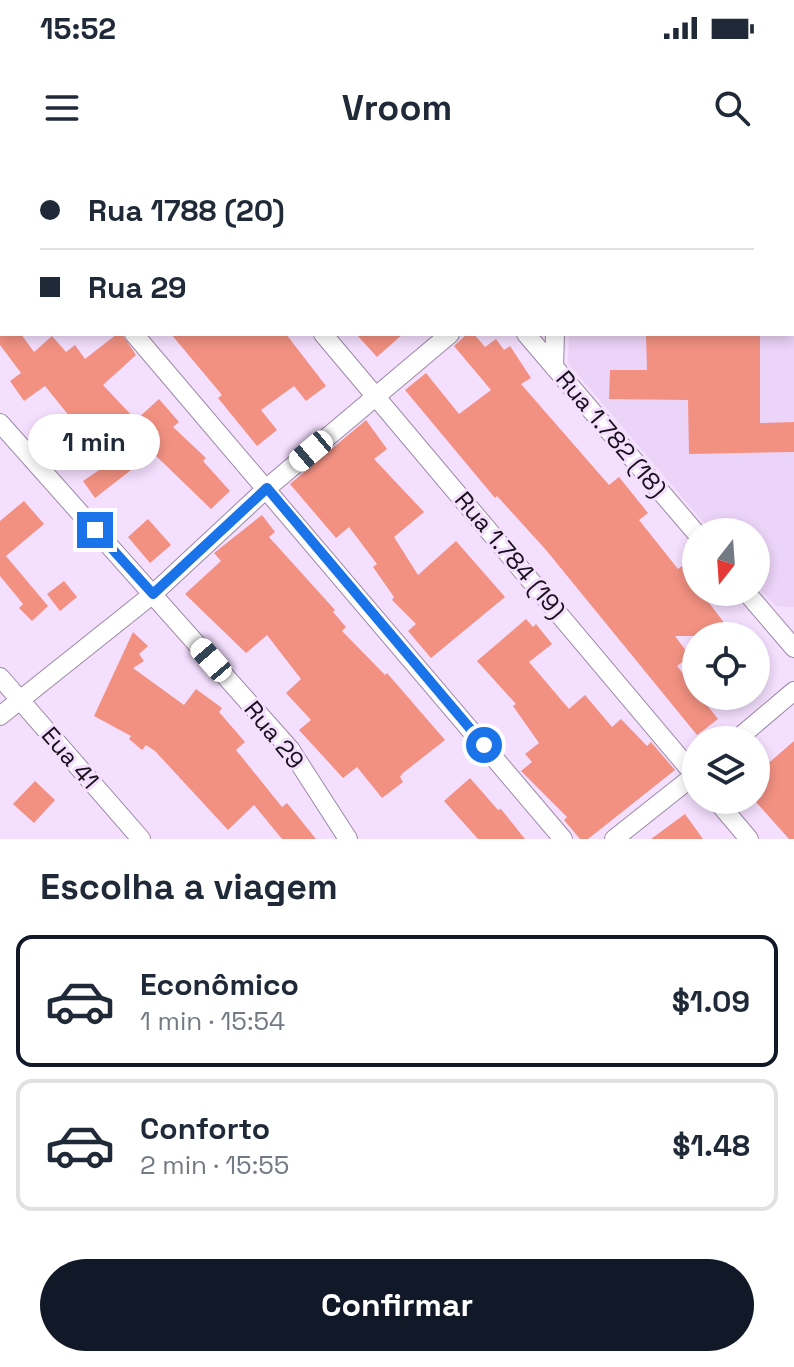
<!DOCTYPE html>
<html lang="pt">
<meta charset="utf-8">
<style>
body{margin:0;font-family:"Space Grotesk",sans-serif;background:#f2f2f3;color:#1f2937;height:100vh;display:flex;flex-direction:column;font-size:30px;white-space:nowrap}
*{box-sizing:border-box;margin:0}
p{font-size:26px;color:#747a83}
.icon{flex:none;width:44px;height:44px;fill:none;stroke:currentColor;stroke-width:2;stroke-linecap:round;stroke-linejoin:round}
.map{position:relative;height:679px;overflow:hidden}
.panel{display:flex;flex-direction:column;background:#fff;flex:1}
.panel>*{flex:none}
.guide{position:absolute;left:0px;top:0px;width:794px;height:176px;box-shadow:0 4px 12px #0003;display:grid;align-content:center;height:176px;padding:0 40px;background:#fff}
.needle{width:52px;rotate:197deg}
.tools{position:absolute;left:682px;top:358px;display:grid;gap:16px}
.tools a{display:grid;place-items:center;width:88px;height:88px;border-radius:50%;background:#fff;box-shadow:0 4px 12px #0003;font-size:40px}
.end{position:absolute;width:36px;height:36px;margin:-18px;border:10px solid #1a73e8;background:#fff;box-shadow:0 0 0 4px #fff}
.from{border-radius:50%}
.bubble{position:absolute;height:56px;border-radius:28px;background:#fff;box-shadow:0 4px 12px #0003;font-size:26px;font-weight:800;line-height:56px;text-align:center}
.car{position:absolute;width:24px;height:48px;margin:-24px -12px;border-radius:10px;box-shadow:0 0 6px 2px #0007;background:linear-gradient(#fff 24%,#345 0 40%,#fff 0 76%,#345 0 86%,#fff 0)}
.guide b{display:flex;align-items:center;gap:28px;height:76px;font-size:30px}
.guide b+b{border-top:2px solid #e0e1e3}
.guide i{width:20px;height:20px;background:#1f2937}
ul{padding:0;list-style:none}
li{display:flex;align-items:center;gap:24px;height:132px;margin:0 16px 12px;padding:0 24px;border:4px solid #e0e1e3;border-radius:16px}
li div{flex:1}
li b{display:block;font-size:30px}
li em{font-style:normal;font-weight:800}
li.current{border-color:#111827}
li>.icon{width:72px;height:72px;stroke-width:1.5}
h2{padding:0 40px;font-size:36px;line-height:96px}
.cta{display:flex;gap:16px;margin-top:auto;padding:16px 40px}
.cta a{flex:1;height:92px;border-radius:48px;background:#111827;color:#fff;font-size:32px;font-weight:800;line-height:92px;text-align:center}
.status{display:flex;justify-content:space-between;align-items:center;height:56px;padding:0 40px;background:#fff;direction:ltr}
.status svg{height:22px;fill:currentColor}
header{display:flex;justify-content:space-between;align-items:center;height:104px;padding:0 40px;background:#fff;font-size:36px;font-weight:800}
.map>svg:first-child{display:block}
.built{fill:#ecd3f8}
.building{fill:#f29182}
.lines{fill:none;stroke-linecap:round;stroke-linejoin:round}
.minor-casing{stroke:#9c89a6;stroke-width:20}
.minor{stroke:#fff;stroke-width:18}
.route{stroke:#1a73e8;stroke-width:10}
.labels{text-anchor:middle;stroke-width:6;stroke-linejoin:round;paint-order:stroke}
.street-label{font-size:24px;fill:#17101b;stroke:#f4dffe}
</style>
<div class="status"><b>15:52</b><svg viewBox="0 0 49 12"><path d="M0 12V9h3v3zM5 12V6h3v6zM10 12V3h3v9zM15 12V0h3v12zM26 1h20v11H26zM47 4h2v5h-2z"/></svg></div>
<header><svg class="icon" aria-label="menu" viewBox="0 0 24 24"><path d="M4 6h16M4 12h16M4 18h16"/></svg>Vroom<svg class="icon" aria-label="search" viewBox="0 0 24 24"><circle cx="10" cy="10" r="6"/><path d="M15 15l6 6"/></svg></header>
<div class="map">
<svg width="794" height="679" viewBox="0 0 794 679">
<rect width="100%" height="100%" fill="#f4dffe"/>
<path class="built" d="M792,61H794V447L775,446L756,424V372H712L568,203L569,174H792Z"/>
<path class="building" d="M0,174H21L34,192L52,176L66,192L75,185L85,199L117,174H122L136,195L103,225L136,260L159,239L179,262L173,267L206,298L203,301L230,331L211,349L153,293L95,338L83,321L108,304L45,226L24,241L10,221L21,213L0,185Z
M171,174H286L326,226L306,241L294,226L261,250L277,270L257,286L218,238L222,235Z
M356,174H403L377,197Z
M467,174H474L485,187L496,179L504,190L510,186L531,218L521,224L609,325L619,317L648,353L639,360L678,409L682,406L696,425V432H701L734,476H675L690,496L677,506L696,530V536H700L718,559L697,575L546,390L497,336L495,338L405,230L426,213L459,254L491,230L454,186Z
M646,174H760V263L794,262V292L689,294L688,240L609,239L610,210H647Z
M366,260L387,289L374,299L424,352L394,377L418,415L456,381L505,437L431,498L408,471L416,464L392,440L394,437L373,407L377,404L349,367L336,378L290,324Z
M24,341L44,364L6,396L48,446L32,461L19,448L23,444L0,416V361Z
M262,355L275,372L269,377L335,450L333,452L346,467L342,471L385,515L387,513L445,580L403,613L400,617L403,622L382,638L357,607L343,618L299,570L311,560L286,533L301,519L267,475L246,493L185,434L221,401L214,393Z
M148,359L171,385L150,403L128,377Z
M64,421L77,437L60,451L47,434Z
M526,459L533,467L536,464L552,484L529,502L569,549L585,535L612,567L621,559L647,586L651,582L675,610L588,679H580L564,660L567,657L521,611L532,602L525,594L539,583L513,546L516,544L477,501Z
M133,472L148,486L139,494L144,501L133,508L184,545L196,529L222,548L219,552L245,582L236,590L282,647L287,643L316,679H282L254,645L228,670L155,591L146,585L142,590L129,579L131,576L94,556Z
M794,581V679H789L756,642V614Z
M470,618L498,650L501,649L525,679H478L444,641Z
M35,621L55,640L34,663L13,644Z
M685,654L703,679H651Z"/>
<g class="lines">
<defs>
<path id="minor" d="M172,0L174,2
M375,0L376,2
M555,0V2
M95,2L98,0
M0,19L2,21
M792,50H794
M0,83L2,82
M134,174L563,679
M323,174L696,617
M526,174L696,373
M554,207L555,174
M0,263L290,589L348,679
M746,432L794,488
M0,517L141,679
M0,556L153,434L267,328L450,174
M736,580L794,531
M716,640L749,679
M614,679L696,614"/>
</defs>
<use href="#minor" class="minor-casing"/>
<use href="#minor" class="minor"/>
</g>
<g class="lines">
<path class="route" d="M95,370L153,434L267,328L484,585"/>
</g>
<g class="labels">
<g class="street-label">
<text transform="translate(611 274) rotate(50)" y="8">Rua 1.782 (18)</text>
<text transform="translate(510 395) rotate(50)" y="8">Rua 1.784 (19)</text>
<text transform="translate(274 575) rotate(51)" y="8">Rua 29</text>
<text transform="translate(70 598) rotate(49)" y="8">Eua 41</text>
</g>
</g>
</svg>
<div class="tools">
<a><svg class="needle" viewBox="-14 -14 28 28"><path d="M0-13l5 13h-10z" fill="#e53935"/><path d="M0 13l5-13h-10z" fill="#747a83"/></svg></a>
<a><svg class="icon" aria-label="locate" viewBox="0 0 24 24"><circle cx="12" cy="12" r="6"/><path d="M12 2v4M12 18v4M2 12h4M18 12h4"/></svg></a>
<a><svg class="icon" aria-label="layers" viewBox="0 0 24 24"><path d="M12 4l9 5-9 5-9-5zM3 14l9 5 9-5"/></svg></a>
</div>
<i class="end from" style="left:484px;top:585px"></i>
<i class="end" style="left:95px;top:370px"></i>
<div class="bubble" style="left:28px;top:254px;width:132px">1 min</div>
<i class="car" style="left:311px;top:291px;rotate:230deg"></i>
<i class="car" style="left:211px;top:500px;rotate:319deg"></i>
<div class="guide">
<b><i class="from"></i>Rua 1788 (20)</b>
<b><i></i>Rua 29</b>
</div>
</div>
<section class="panel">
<h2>Escolha a viagem</h2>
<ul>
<li class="current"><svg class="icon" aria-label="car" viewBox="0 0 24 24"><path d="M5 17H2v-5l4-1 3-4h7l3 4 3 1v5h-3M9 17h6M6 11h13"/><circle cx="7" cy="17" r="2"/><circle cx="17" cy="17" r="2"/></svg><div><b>Econômico</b><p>1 min · 15:54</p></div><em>$1.09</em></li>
<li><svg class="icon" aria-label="car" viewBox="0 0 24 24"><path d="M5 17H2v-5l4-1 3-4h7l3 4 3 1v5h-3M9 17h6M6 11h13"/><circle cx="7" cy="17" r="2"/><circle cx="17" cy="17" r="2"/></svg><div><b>Conforto</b><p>2 min · 15:55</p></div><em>$1.48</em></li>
</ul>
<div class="cta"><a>Confirmar</a></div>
</section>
